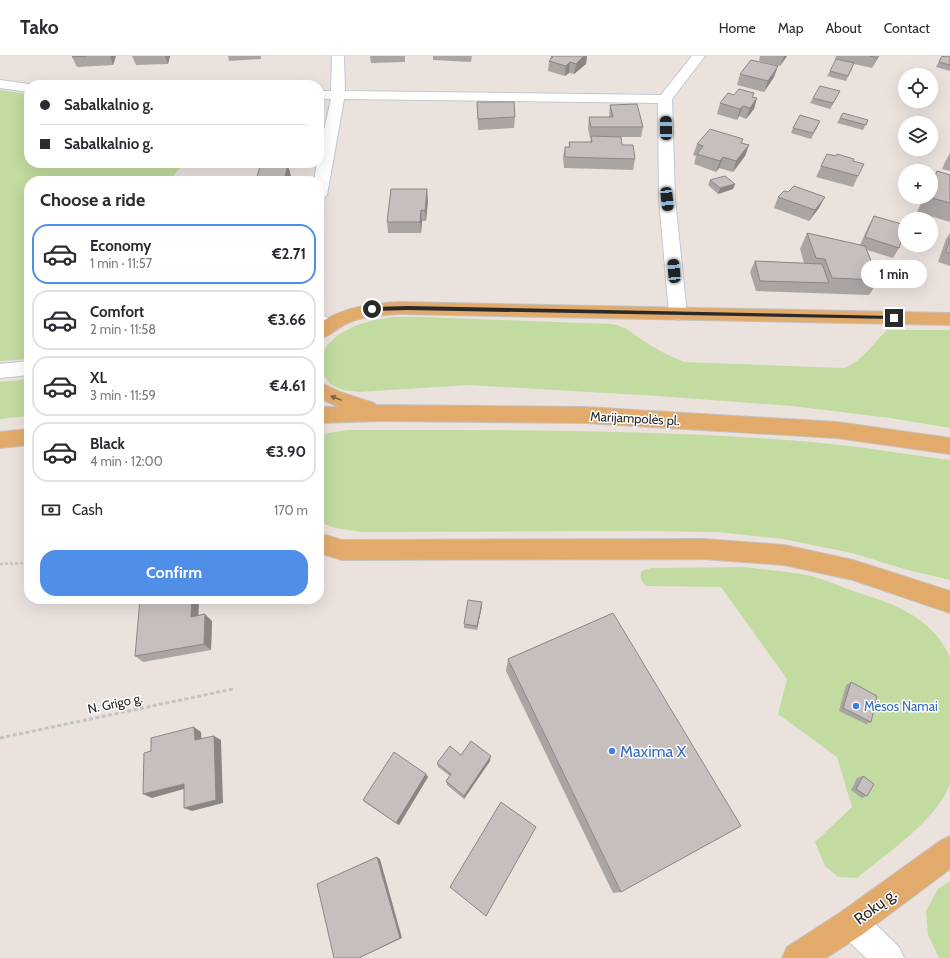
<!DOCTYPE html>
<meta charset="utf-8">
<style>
body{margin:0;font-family:Cabin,sans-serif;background:#f7f7f7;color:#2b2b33;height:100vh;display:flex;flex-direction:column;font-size:15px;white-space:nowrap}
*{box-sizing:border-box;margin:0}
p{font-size:13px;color:#7c7c81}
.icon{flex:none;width:22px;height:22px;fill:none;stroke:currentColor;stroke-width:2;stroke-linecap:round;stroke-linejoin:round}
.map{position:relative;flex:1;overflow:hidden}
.drawer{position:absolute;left:24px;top:120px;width:300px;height:428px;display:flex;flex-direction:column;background:#fff;border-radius:16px;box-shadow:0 4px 16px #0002}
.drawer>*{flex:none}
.top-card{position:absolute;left:24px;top:24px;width:300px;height:88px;border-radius:16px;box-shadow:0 4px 16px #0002;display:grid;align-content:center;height:88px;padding:0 16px;background:#fff}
.tools{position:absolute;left:898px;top:12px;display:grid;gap:8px}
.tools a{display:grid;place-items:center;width:40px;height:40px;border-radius:50%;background:#fff;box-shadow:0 4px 16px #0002;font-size:20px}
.end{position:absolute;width:18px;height:18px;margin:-9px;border:5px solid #2a2a2a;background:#fff;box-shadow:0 0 0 2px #fff}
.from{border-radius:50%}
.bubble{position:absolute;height:28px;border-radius:14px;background:#fff;box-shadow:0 4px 16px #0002;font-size:13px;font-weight:800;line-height:28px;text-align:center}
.car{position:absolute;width:12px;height:24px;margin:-12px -6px;border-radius:5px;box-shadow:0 0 3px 1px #0007;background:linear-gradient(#222 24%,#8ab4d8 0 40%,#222 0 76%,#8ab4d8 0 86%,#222 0)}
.top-card b{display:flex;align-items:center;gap:14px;height:38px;font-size:15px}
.top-card b+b{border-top:1px solid #e1e1e2}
.top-card i{width:10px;height:10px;background:#2b2b33}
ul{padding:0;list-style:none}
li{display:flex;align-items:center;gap:12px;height:60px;margin:0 8px 6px;padding:0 8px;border:2px solid #e1e1e2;border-radius:16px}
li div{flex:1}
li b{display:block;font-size:15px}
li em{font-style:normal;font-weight:800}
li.on{border-color:#4f8fe7}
li>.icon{width:36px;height:36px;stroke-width:1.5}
h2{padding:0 16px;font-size:18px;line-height:48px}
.pay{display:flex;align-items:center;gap:10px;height:44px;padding:0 16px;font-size:15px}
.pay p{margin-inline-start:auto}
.primary-button{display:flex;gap:8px;margin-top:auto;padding:8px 16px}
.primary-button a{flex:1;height:46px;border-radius:16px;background:#4f8fe7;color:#fff;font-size:16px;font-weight:800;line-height:46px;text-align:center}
header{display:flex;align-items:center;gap:24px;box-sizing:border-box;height:56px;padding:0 20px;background:#fff;border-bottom:1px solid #e1e1e2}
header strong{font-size:19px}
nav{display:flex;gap:22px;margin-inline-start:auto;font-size:14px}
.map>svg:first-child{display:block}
.green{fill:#c2dba0}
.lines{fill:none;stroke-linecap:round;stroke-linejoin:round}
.minor-casing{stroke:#c2c8cf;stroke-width:2}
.primary-casing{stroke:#c3c3c3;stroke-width:2}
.path-far1{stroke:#c3c3c3;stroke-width:2.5;stroke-dasharray:3 2;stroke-linecap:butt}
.path{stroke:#c3c3c3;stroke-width:3;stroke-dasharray:4 2.5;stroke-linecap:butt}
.minor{fill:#fff;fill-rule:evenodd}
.primary{fill:#e2ab6c;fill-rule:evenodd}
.wall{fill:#aaa4a3}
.shaded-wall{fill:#8b8684}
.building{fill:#c6bfbd;stroke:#8b8684}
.oneway{fill:#7d6448}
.route{fill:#2a2a2a}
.shop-dot{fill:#3f7fe0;stroke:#fff;stroke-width:1.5}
.labels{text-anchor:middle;stroke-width:3;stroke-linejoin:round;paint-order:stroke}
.street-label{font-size:13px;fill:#2a2a2a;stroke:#fff}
.shop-label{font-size:13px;fill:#366cbe;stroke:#fff;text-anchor:start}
.near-shop-label{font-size:16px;fill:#366cbe;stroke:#fff;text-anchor:start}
.near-street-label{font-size:16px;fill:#2a2a2a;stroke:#fff}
</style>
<header>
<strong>Tako</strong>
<nav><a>Home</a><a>Map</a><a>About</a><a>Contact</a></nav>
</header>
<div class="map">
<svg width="950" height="902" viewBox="0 0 950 902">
<rect width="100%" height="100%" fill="#ebe2de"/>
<path class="green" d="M0,34L29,38V107H184L169,125H29V303L0,305Z
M393,261H420L611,268C629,271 629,276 644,285C657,294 670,300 684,306L844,312C864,304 872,288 887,274H950V372L890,362L792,350L658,340L468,329L360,336L342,334L330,328L320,314L321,301L327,289L338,279L354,270L374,264Z
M29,323V360L0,363V326Z
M348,374C503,374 658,373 812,386C858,390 904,398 950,404V524L904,513L852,497L783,483L718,476L638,475L363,476L335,472L319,466V381L329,377Z
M744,511C765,514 787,515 807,519C822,522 836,529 850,534C891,547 931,559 950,601V728C938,763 886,798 857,822L838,821L825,810L815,786L852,751L837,701L778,658L787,623L721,531L646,530C641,525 639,522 642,515L651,512Z
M950,825V902H939L928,879L926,855L938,833Z"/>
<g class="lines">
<defs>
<path id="minor" d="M332,0H344L345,35L661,39L692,0H705L672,43L675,143L687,258L684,262L678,264L672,262L669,258L659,143L658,47L344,43L327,139L324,142L319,144V125H314L317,107H319V97L331,43H319V35H331Z
M0,24L29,28L33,29H29V36L0,32Z
M319,258C326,260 332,263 336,270L333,275L327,276L319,273Z
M29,305V319L0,322V308Z
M852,852L863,856L899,891L904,902H866L841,878L837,867L841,856Z"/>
<path id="primary" d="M400,246L950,257V269L400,258C381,259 361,260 344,269C335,274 328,281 319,283V268C342,251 373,247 400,246Z
M319,326L340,336L374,347L376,349L585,351L837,366L950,382V398L837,382L585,367L381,365L319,367V351H339L319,342Z
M29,373V389L0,392V376Z
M319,477L342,484L703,483L784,489L853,504L950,535V557L853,524L784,509L703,503L342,504L319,497Z
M950,780V813L863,878L826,902H782L787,891L841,856L940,785Z"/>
</defs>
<use href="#minor" class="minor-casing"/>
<use href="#primary" class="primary-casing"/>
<path class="path-far1" d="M0,508L29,507"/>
<path class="path" d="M0,682L233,633"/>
<use href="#minor" class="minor"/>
<use href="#primary" class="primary"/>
</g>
<path class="wall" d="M73,0H116L113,9L77,11L72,1Z
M132,0H170L168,8L136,9Z
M228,0H261V3L229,5Z
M370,0H405V6L371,7Z
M433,0H472L471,6L433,4Z
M551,0H587L586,8L574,18L569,17L565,20L548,15L549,5L550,3Z
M760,0H787L780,10L759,5Z
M836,0H879L872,12L854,8L846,25L827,20L830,15L845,5L835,3Z
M942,0L946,1L950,0V15L936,11Z
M740,18L774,21L764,36L737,29Z
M754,37L753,41L757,42L754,53L746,63L739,60L737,64L717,58L720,47L734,39Z
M837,41L830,53L810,47L813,42Z
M477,46L515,61L514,72L478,74Z
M610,49L643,71L641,81H621L622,89L635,103L633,114L564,112L563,101L565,91H569V86H590L591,82H590L588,72L589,61H609Z
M840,62L868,64L863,74L837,67Z
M818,70L811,83L791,77L793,72Z
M742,87L749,89L745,100L733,116L719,112L716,116L694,108L696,100L693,99L697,88Z
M950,97V115L942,113L945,106Z
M827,98L853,105L858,120L853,131L816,121Z
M937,115L950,119V166L917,156L924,141H931V126Z
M710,124L735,128L733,133L718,138L708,129Z
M778,141L819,152L809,165L774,152Z
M428,144L426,165H422L421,177H388L387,166Z
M874,160L899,192L893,202L867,194L879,224L869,239L756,235L750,216L755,205L804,207L800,193L807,177L860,189L868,171Z
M950,177V210L938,206L946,183Z
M199,543L198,559L212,565L211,594L143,606L135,600Z
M482,550L477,574L464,572V568Z
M508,603L621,836L613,837L506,615Z
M851,626L871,666L866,668L839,655L846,629Z
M461,699L490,705L464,743L447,729L446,725L450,720L438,711L437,707Z
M426,718L428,721L399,769L366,747L363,744Z
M863,720L867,740L862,742L851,734L857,722Z"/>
<path class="shaded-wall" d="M110,0H116L113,9Z
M165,0H170L168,8Z
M584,0H587L586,8L574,18L576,8Z
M784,0H787L780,10Z
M878,0H879L872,12Z
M570,6L569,17L565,20L566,10Z
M778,10L774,21L764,36L768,25Z
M840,35L837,41L830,53L833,47Z
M757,42L754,53L746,63L750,52Z
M743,50L739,60L737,64L740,53Z
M749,89L745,100L733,116L736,105Z
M723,101L719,112L716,116L720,105Z
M288,109L291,120L290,125H284Z
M735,128L733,133L718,138L720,132Z
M427,133L428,144L426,165L425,155Z
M825,141L819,152L809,165L815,154Z
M421,154L422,165L421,177L420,166Z
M192,543H199L198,568L191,561Z
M482,546V550L477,574V570Z
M205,558L212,565L211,594L204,588Z
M194,671L201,676L202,689L195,684Z
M214,680L221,684L223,747L192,755L184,752Z
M491,700L490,705L464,743V740Z
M426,718L428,721L399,769L396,767Z
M184,728L191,731L152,742L143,738Z
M377,801L380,803L402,882L359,902Z"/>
<path class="building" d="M73,0H87L72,1Z
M551,0H584L576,8L570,6L566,10L549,5L553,1Z
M870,0H878L877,2Z
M942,0L946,1L947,0H950V9L939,6Z
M836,3L854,7L848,20L830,15Z
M751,4L778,10L768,25L740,18Z
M820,30L840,35L833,47L813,42Z
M739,33L754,37L752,41L757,42L750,52L743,50L740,53L720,47L728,37L734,39Z
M477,46H514L515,61L478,63Z
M637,48L643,71H591L589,61H613L610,49Z
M843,57L868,64L866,69L840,62Z
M800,59L820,65L813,77L793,72Z
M710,73L743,83L741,87L749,89L736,105L723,101L720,105L697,98L703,90L697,88Z
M591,80L621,81L622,89H633L635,103L565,101V91H570L569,86H592Z
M827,98L836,100L837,98L854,103L853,105L864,108L858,120L821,110Z
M288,109L284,125H256L260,110Z
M937,115L950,119V147L929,141H931V131Z
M725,120L735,128L720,132L710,124Z
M794,130L825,141L815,154L778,141L784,135L788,136Z
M391,133H427L425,155L421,154L420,166H387Z
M874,160L905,169V175L899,192L865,181Z
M807,177L865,190L879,224L832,222L825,203L816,202Z
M950,183V197L946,196Z
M755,205L822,208L829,227L760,225Z
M140,543H192L191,561L205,558L204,588L135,600Z
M468,544L482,546L477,570L464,568Z
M613,557L741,770L621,836L508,603Z
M851,626L877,640L871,666L843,652Z
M194,671L195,684L214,680L216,744L184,752V728L143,738L144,697L151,695V682Z
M471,685L491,700L464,740L446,725L451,718L437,707L450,690L461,699Z
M394,696L426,718L396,767L363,744Z
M863,720L874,728L867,740L856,733Z
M501,746L536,771L486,860L450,831Z
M377,801L400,882L359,902H334L317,828Z"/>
<defs><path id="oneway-solid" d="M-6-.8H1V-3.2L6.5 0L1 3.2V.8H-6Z"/></defs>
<use class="oneway" href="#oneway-solid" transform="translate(336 342) rotate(-159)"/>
<path class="route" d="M408,250L894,260L897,262L894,263L408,254L372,255L369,253L372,251Z"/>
<g class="shop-dot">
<circle cx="856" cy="650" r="4"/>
<circle cx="612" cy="695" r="4"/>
</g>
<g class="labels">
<g class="street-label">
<text transform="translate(635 362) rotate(3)" y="5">Marijampolės pl.</text>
<text transform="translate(115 647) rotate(-12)" y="5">N. Grigo g.</text>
</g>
<g class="shop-label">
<text x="864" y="655">Mėsos Namai</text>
</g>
<g class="near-shop-label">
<text x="620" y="701">Maxima X</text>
</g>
<g class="near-street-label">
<text transform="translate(875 850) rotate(-37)" y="6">Rokų g.</text>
</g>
</g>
</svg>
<div class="tools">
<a><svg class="icon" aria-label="locate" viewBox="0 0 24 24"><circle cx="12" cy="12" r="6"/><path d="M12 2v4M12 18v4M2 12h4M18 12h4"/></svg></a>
<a><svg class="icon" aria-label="layers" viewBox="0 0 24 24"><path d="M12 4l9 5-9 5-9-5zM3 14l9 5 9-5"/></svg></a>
<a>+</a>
<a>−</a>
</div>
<i class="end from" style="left:372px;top:253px"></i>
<i class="end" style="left:894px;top:262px"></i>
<div class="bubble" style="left:861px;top:204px;width:66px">1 min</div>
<i class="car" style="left:666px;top:72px;rotate:359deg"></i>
<i class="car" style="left:667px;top:143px;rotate:174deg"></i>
<i class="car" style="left:674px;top:215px;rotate:355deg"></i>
<div class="top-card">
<b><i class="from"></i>Sabalkalnio g.</b>
<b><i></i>Sabalkalnio g.</b>
</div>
<section class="drawer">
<h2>Choose a ride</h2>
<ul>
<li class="on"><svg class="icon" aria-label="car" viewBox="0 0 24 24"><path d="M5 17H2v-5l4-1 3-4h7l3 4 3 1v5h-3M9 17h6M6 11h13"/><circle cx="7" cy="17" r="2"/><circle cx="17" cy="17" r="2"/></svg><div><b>Economy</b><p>1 min · 11:57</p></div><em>€2.71</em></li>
<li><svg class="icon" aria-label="car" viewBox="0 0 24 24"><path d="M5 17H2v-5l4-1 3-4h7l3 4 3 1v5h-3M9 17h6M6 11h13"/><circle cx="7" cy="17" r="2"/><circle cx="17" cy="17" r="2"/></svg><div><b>Comfort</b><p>2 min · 11:58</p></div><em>€3.66</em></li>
<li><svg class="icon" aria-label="car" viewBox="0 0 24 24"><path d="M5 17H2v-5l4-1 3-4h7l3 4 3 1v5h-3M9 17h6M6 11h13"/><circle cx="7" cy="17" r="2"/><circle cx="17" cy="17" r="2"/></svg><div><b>XL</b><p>3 min · 11:59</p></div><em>€4.61</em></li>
<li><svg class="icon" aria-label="car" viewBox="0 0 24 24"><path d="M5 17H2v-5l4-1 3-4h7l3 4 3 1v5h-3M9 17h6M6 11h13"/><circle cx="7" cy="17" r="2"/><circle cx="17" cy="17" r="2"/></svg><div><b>Black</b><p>4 min · 12:00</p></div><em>€3.90</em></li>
</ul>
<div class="pay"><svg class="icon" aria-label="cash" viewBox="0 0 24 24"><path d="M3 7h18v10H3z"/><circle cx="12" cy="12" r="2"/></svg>Cash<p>170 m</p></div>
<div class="primary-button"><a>Confirm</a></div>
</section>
</div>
